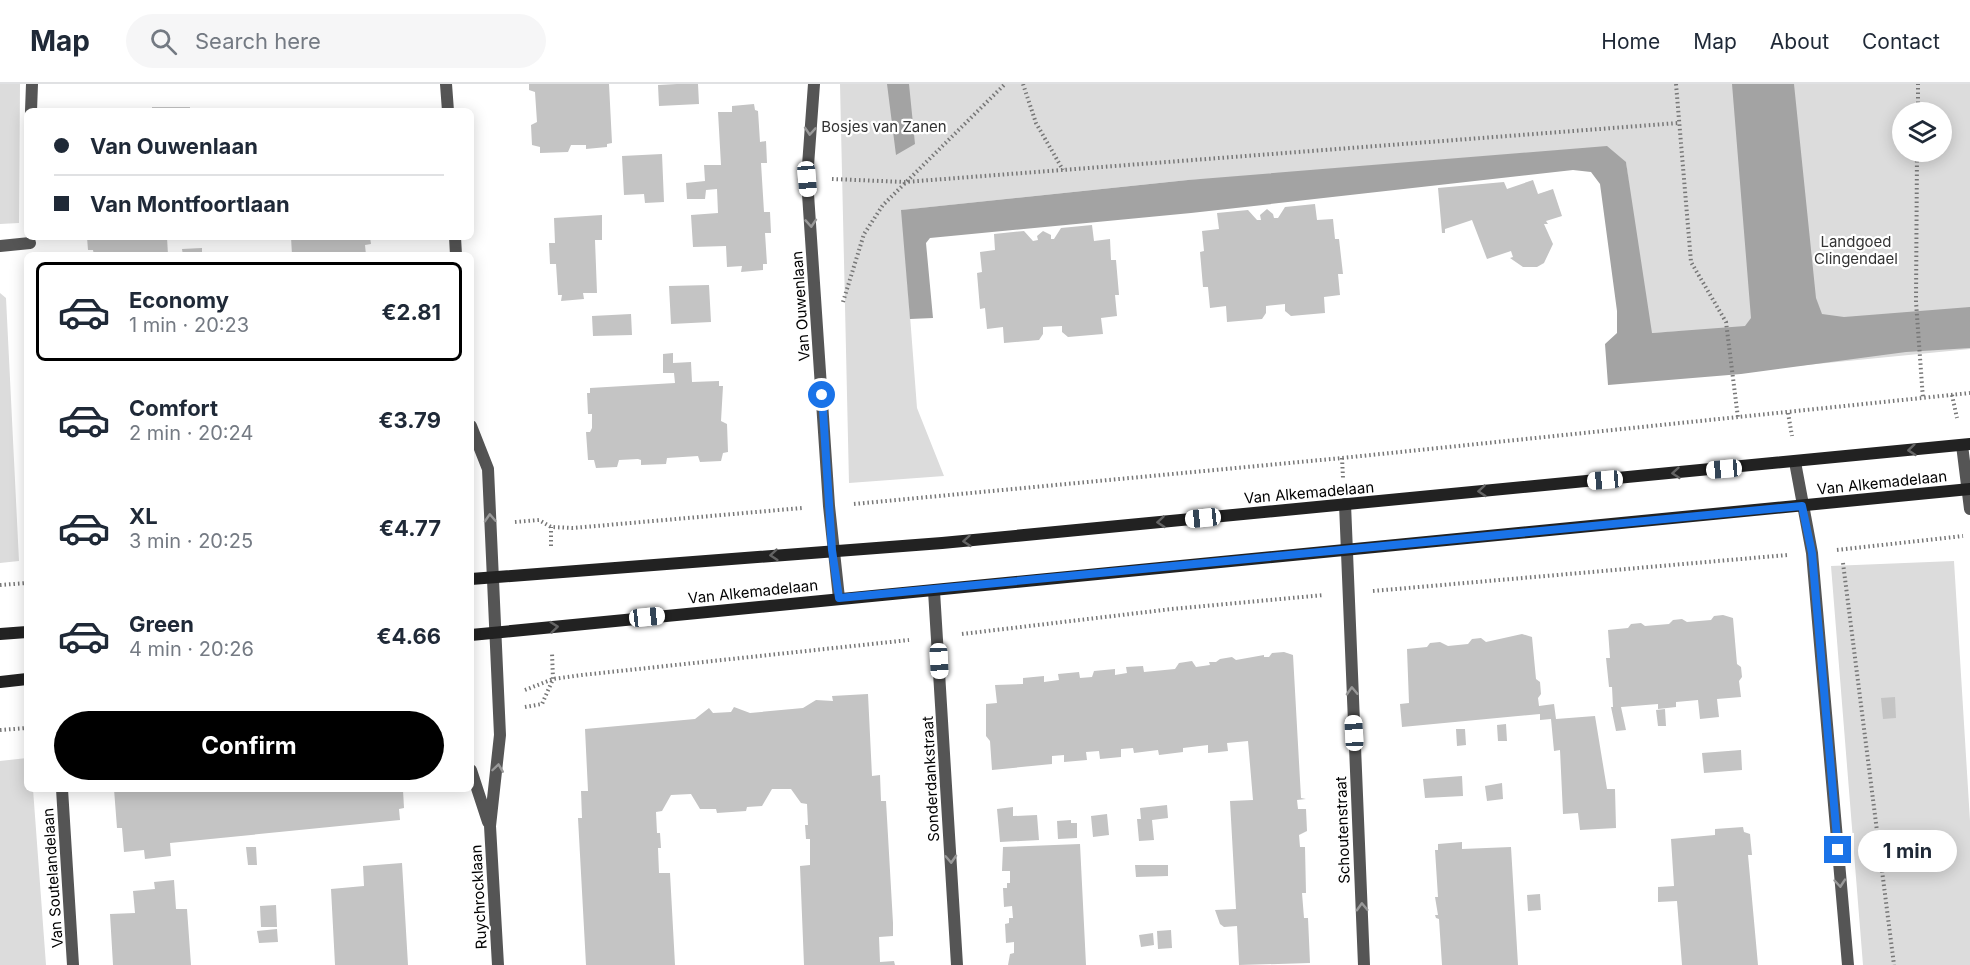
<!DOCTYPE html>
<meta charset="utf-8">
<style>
body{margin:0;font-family:Inter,sans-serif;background:#f6f6f7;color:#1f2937;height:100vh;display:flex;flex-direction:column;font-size:22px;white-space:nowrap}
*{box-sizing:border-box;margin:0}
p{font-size:20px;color:#747a83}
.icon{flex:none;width:33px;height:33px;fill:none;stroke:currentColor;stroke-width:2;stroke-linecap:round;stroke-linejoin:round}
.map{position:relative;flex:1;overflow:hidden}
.side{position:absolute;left:24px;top:168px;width:450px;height:540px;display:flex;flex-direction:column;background:#fff;border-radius:9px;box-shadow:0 3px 15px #0003}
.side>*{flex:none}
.top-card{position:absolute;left:24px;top:24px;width:450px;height:132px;border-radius:9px;box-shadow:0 3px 15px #0003;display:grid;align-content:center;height:132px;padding:0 30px;background:#fff}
.controls{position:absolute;left:1892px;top:18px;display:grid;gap:12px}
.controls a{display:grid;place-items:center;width:60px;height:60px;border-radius:50%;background:#fff;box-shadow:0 3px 15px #0003;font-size:30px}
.end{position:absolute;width:27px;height:27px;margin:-14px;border:8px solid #1a73e8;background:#fff;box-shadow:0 0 0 3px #fff}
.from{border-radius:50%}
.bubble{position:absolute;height:42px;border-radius:21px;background:#fff;box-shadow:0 3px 15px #0003;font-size:20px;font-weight:700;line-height:42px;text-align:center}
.car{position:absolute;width:18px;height:36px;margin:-18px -9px;border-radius:8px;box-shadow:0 0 4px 2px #0007;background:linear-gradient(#fff 24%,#345 0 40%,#fff 0 76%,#345 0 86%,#fff 0)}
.top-card b{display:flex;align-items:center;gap:21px;height:57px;font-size:22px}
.top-card b+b{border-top:2px solid #e0e1e3}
.top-card i{width:15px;height:15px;background:#1f2937}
ul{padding:10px 0 0;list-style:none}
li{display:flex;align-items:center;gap:18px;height:99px;margin:0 12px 9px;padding:0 18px;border:3px solid transparent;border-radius:9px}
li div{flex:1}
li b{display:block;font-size:22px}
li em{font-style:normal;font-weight:700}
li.active{border-color:#000}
li>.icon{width:54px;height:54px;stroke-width:1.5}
.primary-button{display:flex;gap:12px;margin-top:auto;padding:12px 30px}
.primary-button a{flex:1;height:69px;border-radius:36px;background:#000;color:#fff;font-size:24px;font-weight:700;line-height:69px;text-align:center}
header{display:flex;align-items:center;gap:36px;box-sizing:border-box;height:84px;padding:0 30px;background:#fff;border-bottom:2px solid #e0e1e3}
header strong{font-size:28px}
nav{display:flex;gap:33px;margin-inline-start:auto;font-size:21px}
.search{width:420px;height:54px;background:#f6f6f7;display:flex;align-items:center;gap:15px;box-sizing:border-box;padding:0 21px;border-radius:33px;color:#747a83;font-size:22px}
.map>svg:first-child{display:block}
.green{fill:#dcdcdc;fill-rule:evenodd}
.water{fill:#a3a3a3}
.building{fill:#c4c4c4}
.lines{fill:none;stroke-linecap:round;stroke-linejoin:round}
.path{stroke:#777;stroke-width:4;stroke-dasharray:1.5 3;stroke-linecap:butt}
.street{stroke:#555;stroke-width:12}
.secondary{stroke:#222;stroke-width:12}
.oneway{stroke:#999}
.oneway2{stroke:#646464}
.route{stroke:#1a73e8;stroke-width:8}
.labels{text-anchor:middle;stroke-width:4.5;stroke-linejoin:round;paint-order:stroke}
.park-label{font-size:15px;fill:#333;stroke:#fff}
.street-label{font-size:15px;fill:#000;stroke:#fff}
</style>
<header>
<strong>Map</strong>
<div class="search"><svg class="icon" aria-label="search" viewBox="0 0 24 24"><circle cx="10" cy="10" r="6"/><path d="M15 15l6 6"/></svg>Search here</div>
<nav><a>Home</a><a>Map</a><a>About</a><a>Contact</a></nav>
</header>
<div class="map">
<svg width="1970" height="881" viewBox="0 0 1970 881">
<rect width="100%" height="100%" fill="#fff"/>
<path class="green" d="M0,0H20L19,139L0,140Z
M840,0H1970V265L1786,283L1684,247L1651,249L1639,178L1626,78L1188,96L902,126L917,324L944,392L849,399ZM1902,28H1941V68H1902Z
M0,209L6,214L19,477L0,479Z
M1954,477L1970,737V881H1863L1831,482Z
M27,674V705H33L46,881H0V677Z"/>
<path class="water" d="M887,0H909L915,60L896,71Z
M1732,0H1794L1816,214L1822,230L1844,233L1970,223V264L1906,268L1741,290L1608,301L1605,260L1617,249V227L1600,100L1591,88L1573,86L1191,129L930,154L926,159L933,234L910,235L901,126L1188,96L1607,62L1626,78L1652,249L1745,242L1751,234Z"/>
<path class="building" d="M529,0H609L612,59L607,60V63L586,65V61H571L568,68L540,69V63L532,61L531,41L537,38L535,8L529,6Z
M677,0H698L699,20L659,22L658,1Z
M754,20L755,26L758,27L760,58L766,57L767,79H761L764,128H770L771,149H765L767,180H763V186L741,188L742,182L727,183L726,162L693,163L691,131L718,129L717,105L706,106L705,115H687L686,99L705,97L704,81H721L718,28H732V22Z
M152,23H190V27H152Z
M662,70L664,118L645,119L644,110L624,111L622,72Z
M1533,96L1538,110L1553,105L1562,132L1546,137L1548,140H1544L1553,160L1544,179L1537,183H1523L1510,174L1513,173L1511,167L1487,175L1472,136L1445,145V149H1442L1438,104L1504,98L1507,105Z
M1315,120L1317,136L1333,135L1335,155H1339L1343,190H1338L1340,211L1324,213L1325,229L1291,232L1285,227V220L1266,222V229L1262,235L1227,238L1226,222L1210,224L1208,203H1203L1200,168L1204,167L1202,147L1219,145L1217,129L1248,126L1257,136H1261L1260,131L1267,125L1273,130L1274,134H1278L1285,123Z
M602,131V156H595L597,209H583L584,215L561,217L562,211H558L556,180H550L549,159H555L554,134Z
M1092,141L1094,157L1110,155L1111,176H1116L1119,211H1115L1117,232L1101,234L1103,250L1068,253L1062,248V242L1043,243V250L1039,256L1004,259L1003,243L987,245L985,224L980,225L977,189L982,188L980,168L995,166L994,150L1024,147L1033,157L1038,156L1037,152L1043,147L1051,151V155H1054L1061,144Z
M87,153H167L168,171H94L93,166H88Z
M291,153H370L371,160L365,161L366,171H292Z
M202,164V171H183L182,165Z
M709,201L711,238L671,240L669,202Z
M631,230L632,251L593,252L592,232Z
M673,269V279L691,278L692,298L719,297V302H723L721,337L727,340L728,368L723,369L721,377L700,378L698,372L667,374L666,380L641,381V376L638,375L619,376L617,383L596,384L594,376H588L586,348H590L592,344V330H588L587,309H590V304L675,299L674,289H663V270Z
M1723,531L1733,534L1737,580L1741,583L1742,593L1739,597L1741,613L1717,615L1719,633L1700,635L1698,616L1676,618V623L1658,625V620L1621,623L1626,646L1616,647L1611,623H1613L1612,603H1609L1606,574H1610L1608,546L1628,544L1631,540L1641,539L1645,542L1669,540L1673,536L1682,535L1687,538L1711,536L1714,532Z
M1522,550L1532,553L1536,595L1540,598L1541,610L1538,614L1539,622L1554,620L1556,635L1595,632L1607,705H1615L1616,744L1580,746L1578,729L1563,730L1560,666L1554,667L1551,635L1540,636V630L1402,643L1400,620L1409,619L1407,565L1427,563L1430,559L1440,558L1448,562L1468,560L1472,555L1481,554L1486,558Z
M1284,568L1293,571L1301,714L1306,715L1297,716L1298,725H1306L1307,747L1299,751L1300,763H1305L1306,809H1302L1304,834H1308L1310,879L1239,881L1237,842L1224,843L1220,840L1215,826L1236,825L1230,717L1253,716L1248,657L1227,659L1228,667L1208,669V661L1183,664V668L1159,671L1158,666L1134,669L1133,664L1121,665V673L1100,675L1099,667L1086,668L1087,676L1064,678V671L1052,672V680L992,686L990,657L986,652V620L997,619L995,601L1023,600V594L1044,592V598L1059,596L1058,590L1079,588L1080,594L1092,593L1094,587L1115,585V591L1127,589L1126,583L1143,582L1144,588L1175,585L1179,579L1192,577L1196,583L1210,581L1209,578H1216L1220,575L1232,573L1236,576L1264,571V573H1269L1272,569Z
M868,610L872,692L880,691L881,717H886L893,839V852L879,853L880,878L894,877L895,881H804L800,782L810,781V755H806L805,741H808L807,720L801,719L791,705H772L762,722L747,723L746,727L717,729L716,725H700L691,710L671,711L662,727L656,728L657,749H660L661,764H658L659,789H670L675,881H586L578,734H582L581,707H588L585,645L695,635L709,624L713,629L731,628L734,623L750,629L803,624L816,616L833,617L832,612Z
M1895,613L1896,634L1883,635L1881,614Z
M1665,625L1666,642H1658L1656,626Z
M1506,640L1507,657H1498L1497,641Z
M1456,645H1465L1466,661L1457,662Z
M1741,666L1742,686L1704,689L1702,669Z
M1462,692L1463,712L1425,714L1423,695Z
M1502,699L1503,715L1487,717L1485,702Z
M114,705H397L403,706L404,724L399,725L400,736L170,759L171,772L145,775L144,766L124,768L122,744H117Z
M1167,721L1168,734L1152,736L1154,756L1139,757L1137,735H1141L1140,724Z
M1013,723V732L1037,731L1039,756L1000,758L997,725Z
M1107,730L1109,751L1093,753L1091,732Z
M1071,736V739H1077V754L1058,755L1057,737Z
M1743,743L1744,748L1750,750L1752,771H1748L1758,881H1682L1677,817L1658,818V803L1674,802L1671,755L1715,751V745Z
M1462,758V765L1511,763L1518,881H1442L1439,835L1436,834L1435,831H1438L1435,813H1438L1435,766H1438V760Z
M1080,760L1086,881H1008L1010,870L1014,869V858L1006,859L1005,840L1009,839V834H1013L1012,822L1004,823L1003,804H1007V799H1010V787H1002L1003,763Z
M246,763H256L257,781H248Z
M402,779L408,881H335L331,805L364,802L363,782Z
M1135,781H1168V792L1136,793Z
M174,796L176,825H187L191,881H113L110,830L135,829L133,807L155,805L154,798Z
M1540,810L1541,826L1528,827L1527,811Z
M276,821L277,843H261L260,822Z
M277,845L278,858L259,859L257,847Z
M1171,846L1172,864L1158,865L1157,847Z
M1153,849L1154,861L1141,863L1139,851Z"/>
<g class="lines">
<path class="path" d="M1023,0L1036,39L1063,86
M1676,0L1691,178L1726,238L1738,334
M1918,28V0
M1917,68L1916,218L1923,315
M832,95L905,98L1678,39
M843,218L864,150L883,121L1005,0
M1952,311L1957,334
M1788,329L1792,352
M1342,374L1343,394
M854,420L1342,374L1970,309
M515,438L539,436L551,443L573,444L802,424
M551,462V443
M1837,466L1963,452
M1843,479L1894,881
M0,501L27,499
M1373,507L1787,471
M962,550L1172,525L1324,511
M525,606L553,595L582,591L909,556
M525,623L542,620L553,595L552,569
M0,646L27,644"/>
<path class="street" d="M446,0L448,27
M814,0L807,95L829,422L839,514
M31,27L32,0
M455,153L456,171
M0,162L30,159
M471,342L488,385L500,651L490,742L498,881
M1962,361L1970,425
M1795,378L1812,469L1848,881
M1345,420L1364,881
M934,507L957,881
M471,686L488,738
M62,705L73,881"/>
<path class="secondary" d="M471,495L942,459L1970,360
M0,550L27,548
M471,551L1970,405
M0,598L27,595"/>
</g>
<defs><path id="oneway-chevron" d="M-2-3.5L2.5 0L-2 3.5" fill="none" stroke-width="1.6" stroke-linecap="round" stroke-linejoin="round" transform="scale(1.5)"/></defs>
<g class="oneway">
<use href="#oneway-chevron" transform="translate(810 47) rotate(94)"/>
<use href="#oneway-chevron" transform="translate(811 139) rotate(86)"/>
<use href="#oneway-chevron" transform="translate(490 434) rotate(-93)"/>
<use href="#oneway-chevron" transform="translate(1352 607) rotate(-92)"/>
<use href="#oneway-chevron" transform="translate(498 684) rotate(-82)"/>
<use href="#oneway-chevron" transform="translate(951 775) rotate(87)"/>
<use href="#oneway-chevron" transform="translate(1840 799) rotate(85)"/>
<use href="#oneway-chevron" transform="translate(1362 823) rotate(-92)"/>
</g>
<g class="oneway2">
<use href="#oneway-chevron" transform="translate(1912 366) rotate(174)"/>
<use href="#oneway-chevron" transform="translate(1676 389) rotate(175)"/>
<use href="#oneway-chevron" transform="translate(1482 407) rotate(175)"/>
<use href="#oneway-chevron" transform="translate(1161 438) rotate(175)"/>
<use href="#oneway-chevron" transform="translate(967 457) rotate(175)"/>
<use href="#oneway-chevron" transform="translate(774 471) rotate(175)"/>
<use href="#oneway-chevron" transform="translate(554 543) rotate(-6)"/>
</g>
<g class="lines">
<path class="route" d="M822,311L832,466L839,514L1802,422L1812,469L1838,766"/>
</g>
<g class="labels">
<g class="park-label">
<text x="884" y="48">Bosjes van Zanen</text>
<text x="1856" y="163">Landgoed<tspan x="1856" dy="17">Clingendael</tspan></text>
</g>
<g class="street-label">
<text transform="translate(801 222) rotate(-94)" y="5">Van Ouwenlaan</text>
<text transform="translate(1882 399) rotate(-6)" y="5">Van Alkemadelaan</text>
<text transform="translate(1309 409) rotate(-5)" y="5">Van Alkemadelaan</text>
<text transform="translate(753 508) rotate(-6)" y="5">Van Alkemadelaan</text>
<text transform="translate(931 695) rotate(-93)" y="5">Sonderdankstraat</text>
<text transform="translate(1343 746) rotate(-92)" y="5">Schoutenstraat</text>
<text transform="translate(53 794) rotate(-94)" y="5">Van Soutelandelaan</text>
<text transform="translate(479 813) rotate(-93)" y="5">Ruychrocklaan</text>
</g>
</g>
</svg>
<div class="controls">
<a><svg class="icon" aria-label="layers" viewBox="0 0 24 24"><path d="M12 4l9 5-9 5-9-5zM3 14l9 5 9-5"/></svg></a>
</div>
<i class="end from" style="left:822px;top:311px"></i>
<i class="end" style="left:1838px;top:766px"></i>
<div class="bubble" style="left:1858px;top:746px;width:99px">1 min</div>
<i class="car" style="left:807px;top:95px;rotate:175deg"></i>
<i class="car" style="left:1724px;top:385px;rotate:265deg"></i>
<i class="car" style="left:1605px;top:396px;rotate:265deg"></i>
<i class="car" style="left:1203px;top:434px;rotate:264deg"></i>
<i class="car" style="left:647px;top:533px;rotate:84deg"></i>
<i class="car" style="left:939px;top:577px;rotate:177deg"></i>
<i class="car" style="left:1354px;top:649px;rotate:357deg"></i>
<div class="top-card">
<b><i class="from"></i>Van Ouwenlaan</b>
<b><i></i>Van Montfoortlaan</b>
</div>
<section class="side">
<ul>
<li class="active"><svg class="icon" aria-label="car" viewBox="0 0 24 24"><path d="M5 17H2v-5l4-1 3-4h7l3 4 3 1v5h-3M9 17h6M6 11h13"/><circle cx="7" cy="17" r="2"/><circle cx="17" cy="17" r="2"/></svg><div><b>Economy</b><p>1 min · 20:23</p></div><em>€2.81</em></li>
<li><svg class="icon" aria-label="car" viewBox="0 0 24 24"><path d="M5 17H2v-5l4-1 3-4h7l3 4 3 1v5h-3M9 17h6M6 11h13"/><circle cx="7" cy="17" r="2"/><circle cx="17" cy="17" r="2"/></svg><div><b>Comfort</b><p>2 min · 20:24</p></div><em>€3.79</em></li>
<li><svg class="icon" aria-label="car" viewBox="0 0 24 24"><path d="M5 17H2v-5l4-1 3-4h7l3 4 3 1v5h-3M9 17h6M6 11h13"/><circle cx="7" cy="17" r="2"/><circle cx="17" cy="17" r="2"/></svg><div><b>XL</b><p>3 min · 20:25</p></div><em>€4.77</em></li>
<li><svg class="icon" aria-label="car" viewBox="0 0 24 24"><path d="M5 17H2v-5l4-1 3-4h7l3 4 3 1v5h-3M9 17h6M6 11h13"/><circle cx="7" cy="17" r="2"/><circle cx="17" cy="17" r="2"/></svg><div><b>Green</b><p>4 min · 20:26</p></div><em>€4.66</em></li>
</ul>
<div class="primary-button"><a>Confirm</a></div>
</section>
</div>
